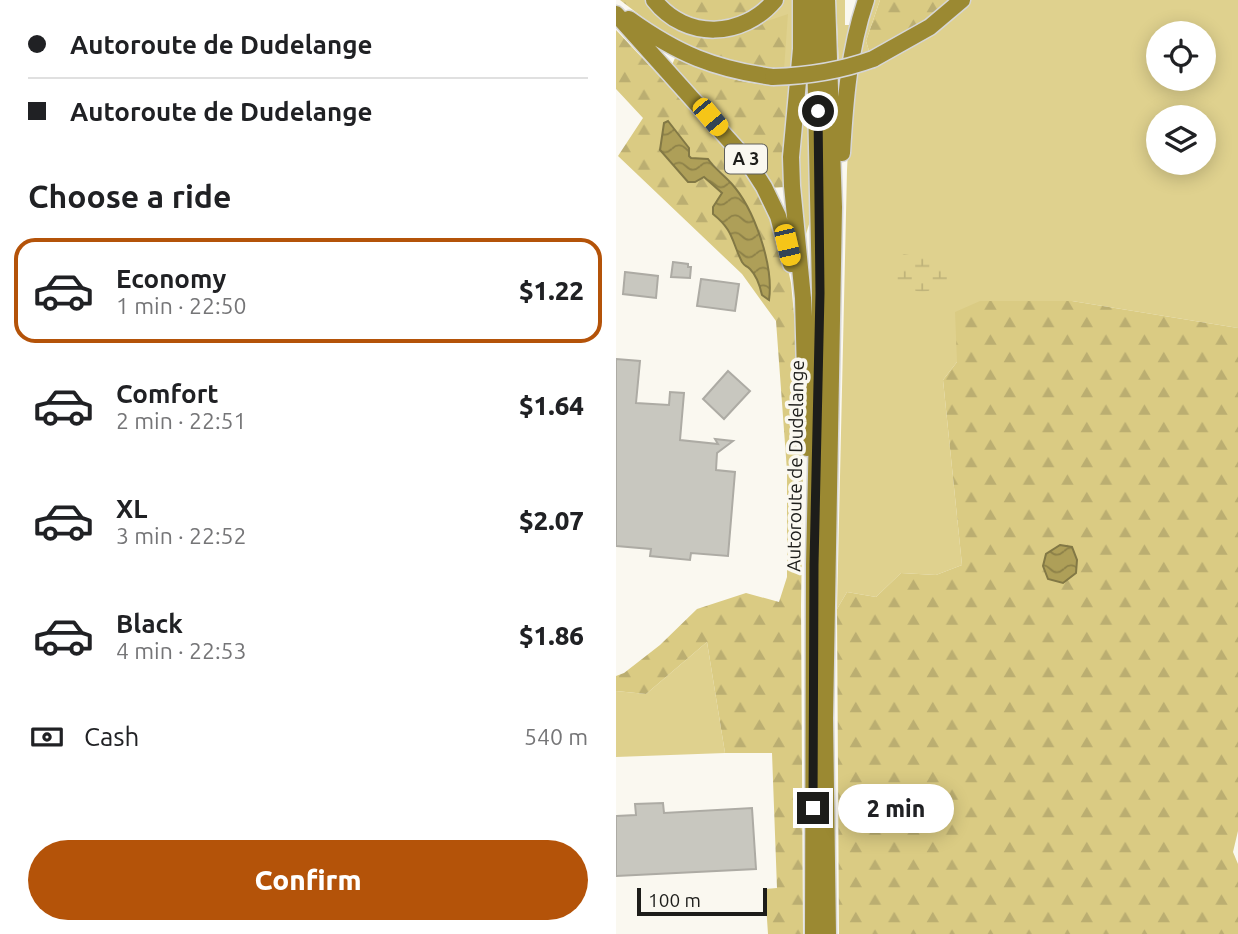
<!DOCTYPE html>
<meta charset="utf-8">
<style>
body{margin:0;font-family:Ubuntu,sans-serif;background:#f2f2f2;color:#202124;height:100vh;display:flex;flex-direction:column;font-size:26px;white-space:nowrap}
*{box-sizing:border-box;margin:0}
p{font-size:23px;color:#757577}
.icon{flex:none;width:38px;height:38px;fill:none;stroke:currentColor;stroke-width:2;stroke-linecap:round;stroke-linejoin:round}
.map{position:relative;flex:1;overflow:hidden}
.details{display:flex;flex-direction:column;background:#fff;width:616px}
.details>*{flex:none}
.top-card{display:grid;align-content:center;height:154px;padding:0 28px;background:#fff}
.fabs{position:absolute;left:530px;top:21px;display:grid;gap:14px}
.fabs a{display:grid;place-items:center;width:70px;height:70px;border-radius:50%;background:#fff;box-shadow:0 4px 18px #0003;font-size:35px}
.scale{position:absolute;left:21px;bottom:18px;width:130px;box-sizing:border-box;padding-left:7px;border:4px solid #1d1d1a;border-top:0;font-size:19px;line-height:24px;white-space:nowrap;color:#1d1d1a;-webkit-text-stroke:5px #faf8f0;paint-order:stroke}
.end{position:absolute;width:32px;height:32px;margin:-16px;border:9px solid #1d1d1a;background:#fff;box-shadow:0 0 0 4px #fff}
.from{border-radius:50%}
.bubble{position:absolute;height:49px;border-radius:24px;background:#fff;box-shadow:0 4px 18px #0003;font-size:23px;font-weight:800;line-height:49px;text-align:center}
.car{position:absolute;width:21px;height:42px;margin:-21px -10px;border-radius:9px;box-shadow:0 0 5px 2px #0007;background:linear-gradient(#f5c518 24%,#345 0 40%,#f5c518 0 76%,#345 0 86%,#f5c518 0)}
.top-card b{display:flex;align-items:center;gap:24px;height:66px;font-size:26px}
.top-card b+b{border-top:2px solid #e0e0e0}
.top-card i{width:18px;height:18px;background:#202124}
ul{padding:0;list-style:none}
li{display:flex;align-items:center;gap:21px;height:105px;margin:0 14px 10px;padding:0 14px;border:4px solid transparent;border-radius:21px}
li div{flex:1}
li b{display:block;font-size:26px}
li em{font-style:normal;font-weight:800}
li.on{border-color:#b45309}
li>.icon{width:63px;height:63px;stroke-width:1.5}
h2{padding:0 28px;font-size:32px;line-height:84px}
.pay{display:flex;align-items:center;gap:18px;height:77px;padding:0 28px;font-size:26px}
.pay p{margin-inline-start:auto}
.cta{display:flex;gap:14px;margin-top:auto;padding:14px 28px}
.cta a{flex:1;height:80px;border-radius:42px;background:#b45309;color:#fff;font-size:28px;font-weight:800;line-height:80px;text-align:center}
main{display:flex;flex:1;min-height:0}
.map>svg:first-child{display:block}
.grass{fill:#dfd18e;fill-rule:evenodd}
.forest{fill:url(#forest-firs);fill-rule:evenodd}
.wetland{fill:url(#wetland-marsh)}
.water{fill:url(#water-waves);stroke:#827845;stroke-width:2}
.building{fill:#c8c7bf;stroke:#adaba4;stroke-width:2}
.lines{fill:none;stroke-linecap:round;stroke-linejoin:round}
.motorway-casing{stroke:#d6d6d6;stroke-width:19}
.motorway{stroke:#9b8932;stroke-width:16}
.motorway-bridge-casing{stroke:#d6d6d6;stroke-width:19;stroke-linecap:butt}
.motorway-bridge{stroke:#9b8932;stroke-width:16}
.route{stroke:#1d1d1a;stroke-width:9}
.labels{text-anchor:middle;stroke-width:7;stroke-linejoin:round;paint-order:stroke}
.shield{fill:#faf8f0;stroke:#5f5f5a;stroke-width:2}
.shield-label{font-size:18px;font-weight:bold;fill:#1d1d1a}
.street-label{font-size:19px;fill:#1d1d1a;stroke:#faf8f0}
</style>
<main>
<section class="details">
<div class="top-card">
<b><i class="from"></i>Autoroute de Dudelange</b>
<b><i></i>Autoroute de Dudelange</b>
</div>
<h2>Choose a ride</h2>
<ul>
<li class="on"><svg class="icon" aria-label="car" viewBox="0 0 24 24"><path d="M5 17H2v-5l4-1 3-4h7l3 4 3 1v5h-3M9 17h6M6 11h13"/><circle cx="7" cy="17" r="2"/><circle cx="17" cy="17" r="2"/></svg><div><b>Economy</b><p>1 min · 22:50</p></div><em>$1.22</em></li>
<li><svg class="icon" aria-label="car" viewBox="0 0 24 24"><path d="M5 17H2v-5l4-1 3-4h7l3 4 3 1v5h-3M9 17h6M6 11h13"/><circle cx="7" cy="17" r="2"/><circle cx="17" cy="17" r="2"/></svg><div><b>Comfort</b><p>2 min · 22:51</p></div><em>$1.64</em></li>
<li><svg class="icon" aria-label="car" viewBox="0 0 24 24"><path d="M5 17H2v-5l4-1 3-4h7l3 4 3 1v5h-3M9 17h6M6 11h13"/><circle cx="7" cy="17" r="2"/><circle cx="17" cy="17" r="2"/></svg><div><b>XL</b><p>3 min · 22:52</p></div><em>$2.07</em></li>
<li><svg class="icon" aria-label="car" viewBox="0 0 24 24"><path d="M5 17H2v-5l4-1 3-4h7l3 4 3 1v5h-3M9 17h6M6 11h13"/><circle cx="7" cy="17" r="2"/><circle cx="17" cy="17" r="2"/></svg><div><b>Black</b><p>4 min · 22:53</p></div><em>$1.86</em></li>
</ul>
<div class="pay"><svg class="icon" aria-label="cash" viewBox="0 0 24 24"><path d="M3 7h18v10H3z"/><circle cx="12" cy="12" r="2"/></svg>Cash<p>540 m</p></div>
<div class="cta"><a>Confirm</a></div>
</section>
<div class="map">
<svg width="622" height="934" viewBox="0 0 622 934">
<defs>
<pattern id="forest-firs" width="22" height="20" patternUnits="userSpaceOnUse" patternTransform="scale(1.75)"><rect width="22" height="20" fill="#dacb83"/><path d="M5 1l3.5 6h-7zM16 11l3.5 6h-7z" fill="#bbae71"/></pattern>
<pattern id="wetland-marsh" width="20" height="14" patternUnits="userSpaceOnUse" patternTransform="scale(1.75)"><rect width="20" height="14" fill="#dfd18e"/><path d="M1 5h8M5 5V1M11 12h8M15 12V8" fill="none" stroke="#bfb37a"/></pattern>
<pattern id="water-waves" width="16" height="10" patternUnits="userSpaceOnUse" patternTransform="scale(1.75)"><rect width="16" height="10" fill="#ae9f58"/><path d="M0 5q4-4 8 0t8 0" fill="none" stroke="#8d8148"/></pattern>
</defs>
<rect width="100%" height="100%" fill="#faf8f0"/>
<path class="grass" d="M164,0H177L178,69L168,70L139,25Z
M220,0H229V25H238L224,92Z
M255,0H264L250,41L254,54L246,72C285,52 324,32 355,0H622V328L456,301L341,362L327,380L346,565L320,575L285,573L260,597L231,592L221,609L231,170L235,93ZM542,33H588V79H542ZM542,117H588V163H542Z
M192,90L194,221L187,244C182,192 181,143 187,91Z
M91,642L109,753L0,757V691L30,694Z"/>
<path class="forest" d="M4,0H30L44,14L85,36L113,37L139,25L172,14L168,70L133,68L60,43Z
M49,0H151C123,27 75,34 49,0Z
M264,0H336L290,35L254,54L250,41Z
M0,30L122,160L153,209L167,246L175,283L181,346L187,472L185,606L187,934H152L149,889L161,888L156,753H109L91,642L30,694L0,691V676L8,673L44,645L81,609L130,593L163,602L171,577V471L160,321L126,274L2,156L27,118L0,89ZM52,121L73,148V156L75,158L92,159L116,183L135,215L149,251L146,295C144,286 141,276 134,269C129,264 130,268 126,262C115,240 118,231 97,214V207L106,193L88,176L49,123Z
M59,58C99,75 133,88 177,84L170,187L155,188L152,179L101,112L55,67Z
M364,301H456L622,328V831L617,852L622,864V934H223L221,609L231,592L260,597L285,573L320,575L346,565L327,380L341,362L339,312Z"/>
<path class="wetland" d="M288,254L308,258L342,271V276C333,280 322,288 312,291C301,293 282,288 276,278L283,257Z"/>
<path class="water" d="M52,121L73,148V156L75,158L92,159C98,168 107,174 115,183C138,208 158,265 153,300L146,295C144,286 141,276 134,269C129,264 130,268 126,262C115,240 118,231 97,214V207L106,193L88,177L79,182H72L44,150L48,123Z
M444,545L456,547L461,560L460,573L447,583L432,579L427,566L430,554Z"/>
<path class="building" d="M57,262L72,264V267H75L74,278L55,277Z
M9,272L42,276L40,298L7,294Z
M85,279L123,284L119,311L81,306Z
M0,359L24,361L20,403L53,405L54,392L68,393L64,440L102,444L99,439L117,441L101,453L100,470L119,472L112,556L75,553L74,560L34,556L35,549L0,546Z
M112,371L134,391L108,419L87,399Z
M47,803L48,813L136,808L140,869L0,876V816L20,815L19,804Z"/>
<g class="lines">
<defs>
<path id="motorway" d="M38,0C70,41 127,38 159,0
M185,0V49L175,157L176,186L187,298L191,448
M211,0L218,207L209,718L212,934
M0,14L130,159L148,187L162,216L175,264
M13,19C62,54 98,69 157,77
M257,59L314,27L346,0
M226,153C229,101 233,50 250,0
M197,934L198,565L204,293L198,0"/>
</defs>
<use href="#motorway" class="motorway-casing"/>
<use href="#motorway" class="motorway"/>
<defs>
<path id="motorway-bridge" d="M157,77C192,76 224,71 257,59"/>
</defs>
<use href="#motorway-bridge" class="motorway-bridge-casing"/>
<use href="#motorway-bridge" class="motorway-bridge"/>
</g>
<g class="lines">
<path class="route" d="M197,808L198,565L204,293L202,111"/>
</g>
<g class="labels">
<rect class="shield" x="109" y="144.5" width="42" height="29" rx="5"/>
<g class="shield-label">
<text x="130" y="165">A 3</text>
</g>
<g class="street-label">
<text transform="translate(179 466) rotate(-89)" y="7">Autoroute de Dudelange</text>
</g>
</g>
</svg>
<div class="fabs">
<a><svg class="icon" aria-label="locate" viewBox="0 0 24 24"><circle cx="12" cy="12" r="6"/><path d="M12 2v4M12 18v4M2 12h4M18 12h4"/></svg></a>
<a><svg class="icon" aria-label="layers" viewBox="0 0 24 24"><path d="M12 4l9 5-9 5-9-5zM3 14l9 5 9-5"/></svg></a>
</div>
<div class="scale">100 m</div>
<i class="end from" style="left:202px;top:111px"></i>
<i class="end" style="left:197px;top:808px"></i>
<div class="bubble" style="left:222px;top:784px;width:116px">2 min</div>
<i class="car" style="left:94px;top:117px;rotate:140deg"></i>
<i class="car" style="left:171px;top:245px;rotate:167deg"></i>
</div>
</main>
